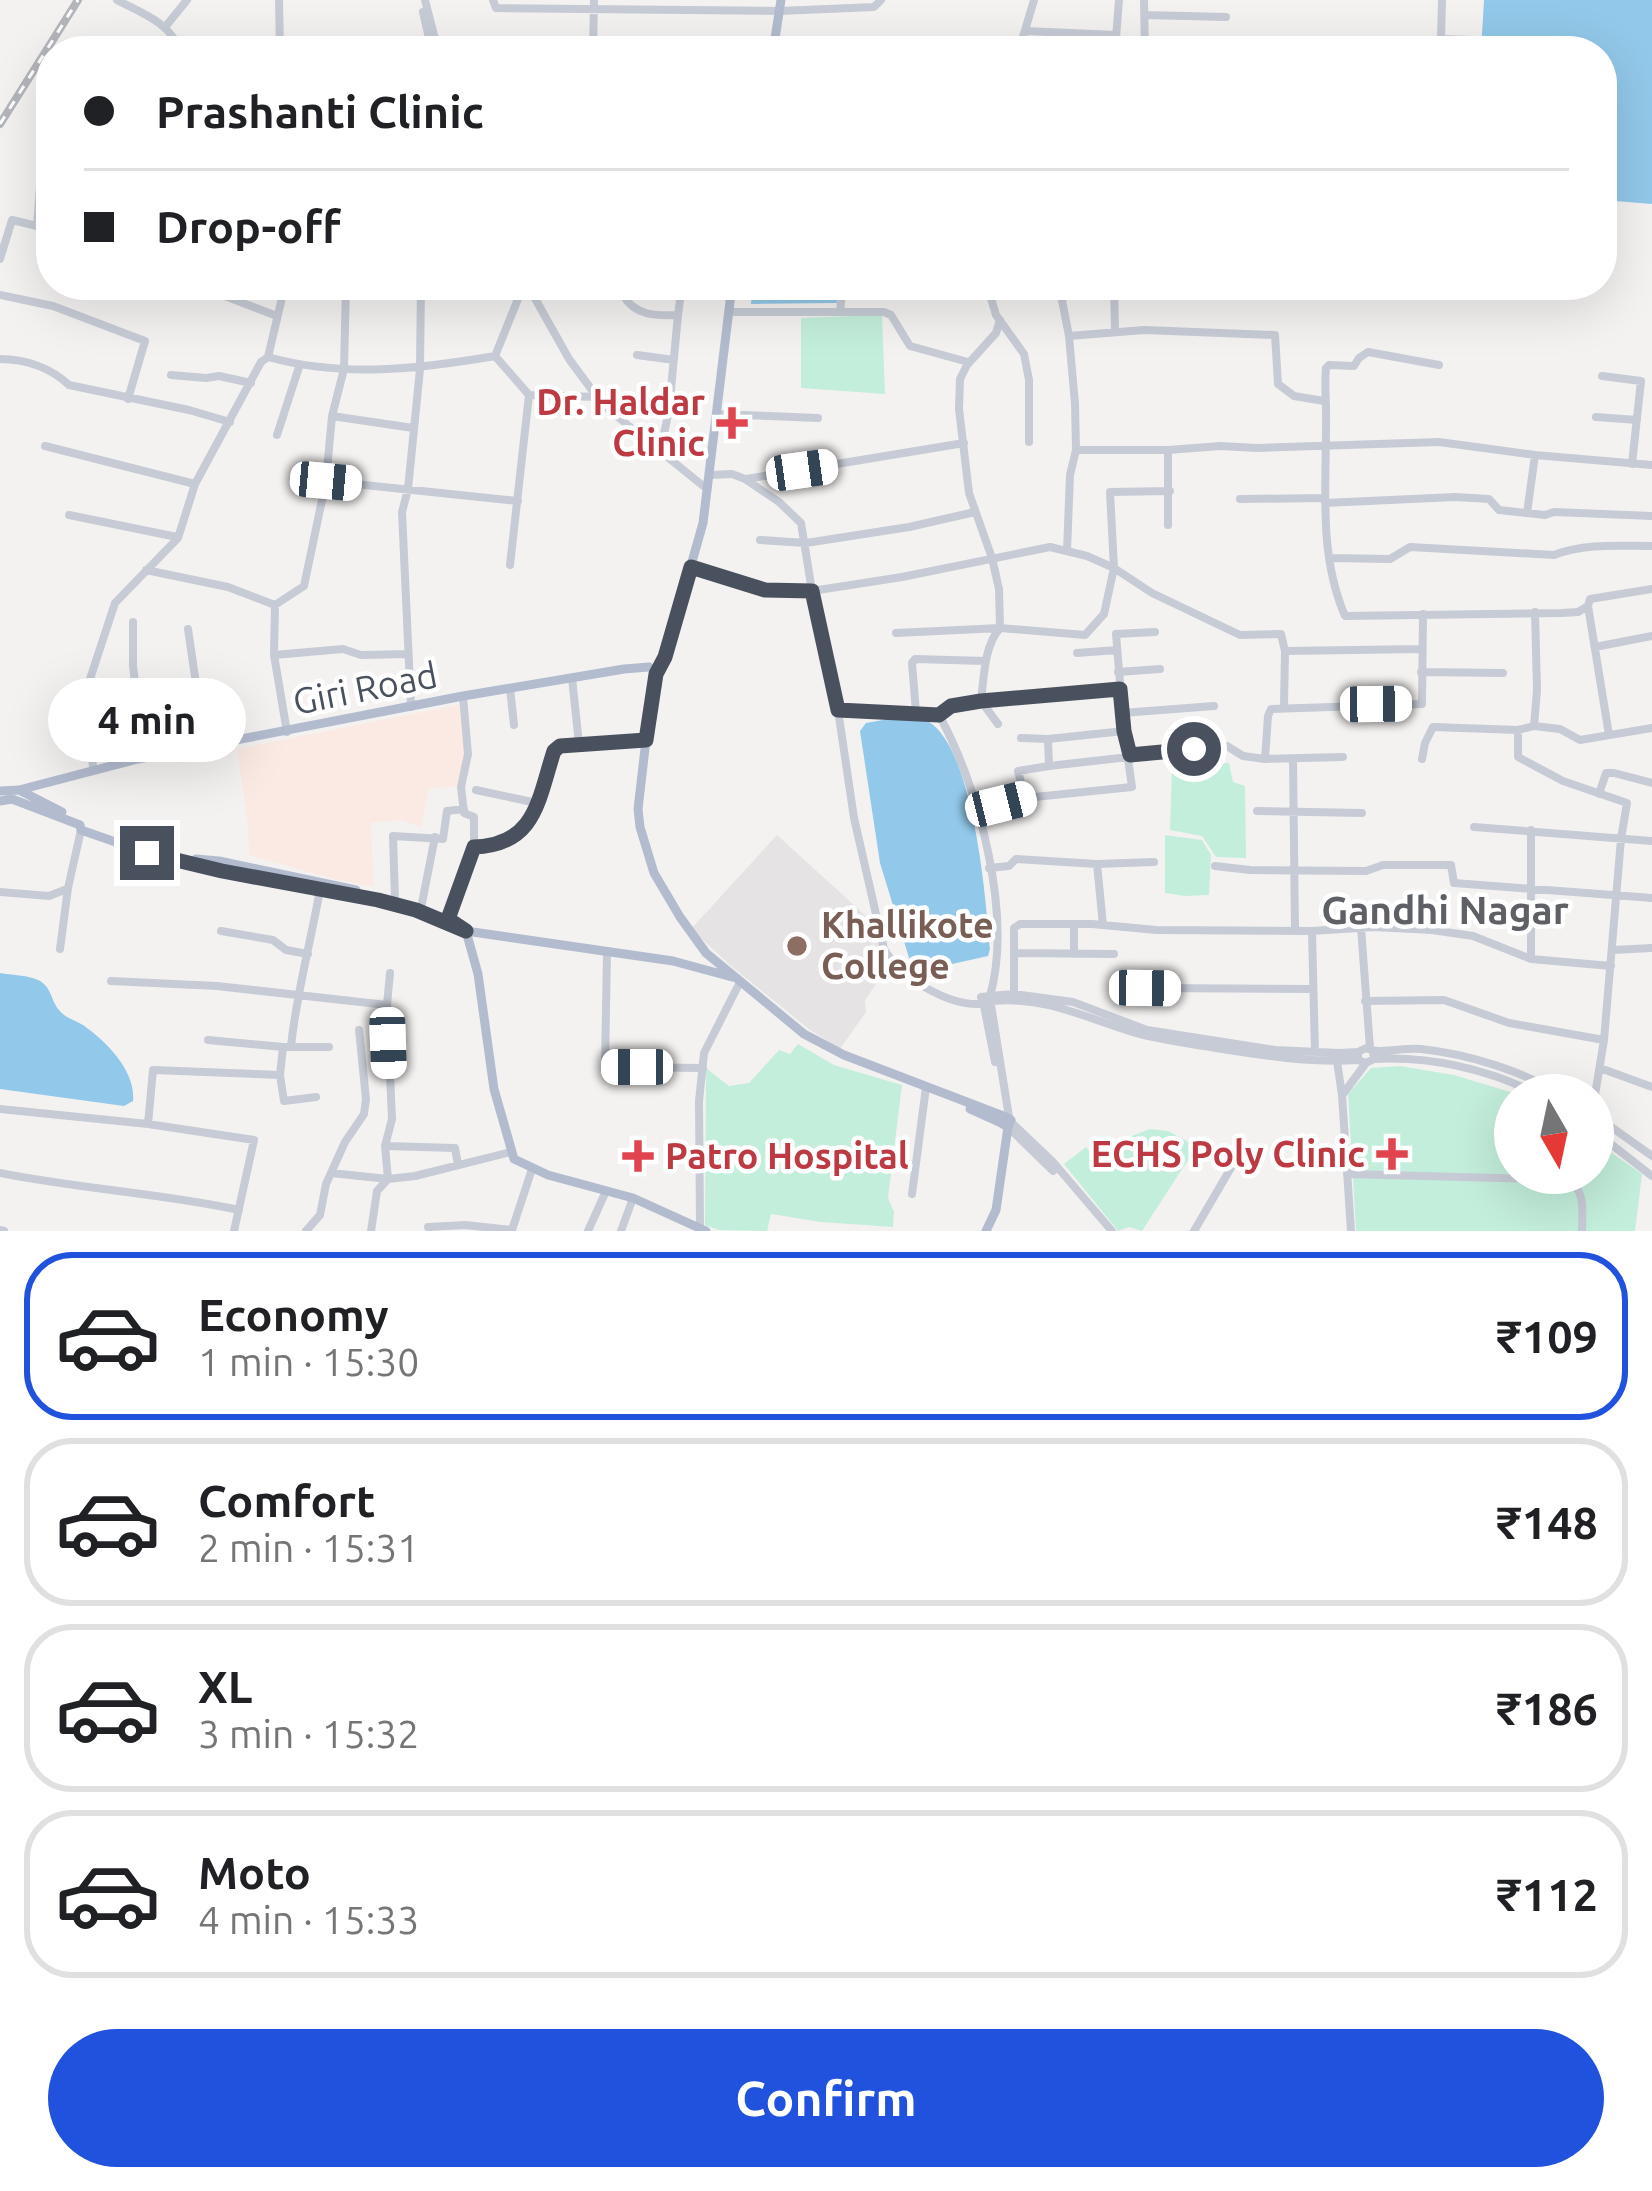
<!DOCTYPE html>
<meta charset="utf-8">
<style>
body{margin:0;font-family:Ubuntu,sans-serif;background:#f6f6f6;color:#202124;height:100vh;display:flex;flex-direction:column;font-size:45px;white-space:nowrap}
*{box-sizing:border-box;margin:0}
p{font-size:39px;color:#757577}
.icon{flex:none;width:66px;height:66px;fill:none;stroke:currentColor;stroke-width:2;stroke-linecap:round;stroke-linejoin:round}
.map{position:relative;height:1231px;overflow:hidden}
.drawer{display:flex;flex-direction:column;background:#fff;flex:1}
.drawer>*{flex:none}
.top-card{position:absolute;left:36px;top:36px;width:1581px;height:264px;border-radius:48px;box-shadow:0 12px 48px #0002;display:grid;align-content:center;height:264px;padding:0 48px;background:#fff}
.needle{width:78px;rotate:171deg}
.controls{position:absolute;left:1494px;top:1074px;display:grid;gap:24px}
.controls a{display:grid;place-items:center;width:120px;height:120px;border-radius:50%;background:#fff;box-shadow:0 12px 48px #0002;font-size:60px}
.end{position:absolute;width:54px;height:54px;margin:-27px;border:15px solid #4a515e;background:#fff;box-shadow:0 0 0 6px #fff}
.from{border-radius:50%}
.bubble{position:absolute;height:84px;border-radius:42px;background:#fff;box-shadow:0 12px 48px #0002;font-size:39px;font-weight:600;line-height:84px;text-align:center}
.car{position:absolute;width:36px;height:72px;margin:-36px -18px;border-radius:15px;box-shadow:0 0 9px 3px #0007;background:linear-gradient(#fff 24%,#345 0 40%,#fff 0 76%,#345 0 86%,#fff 0)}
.top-card b{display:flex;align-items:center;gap:42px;height:114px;font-size:45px}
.top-card b+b{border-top:3px solid #e0e0e0}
.top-card i{width:30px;height:30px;background:#202124}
ul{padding:21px 0 0;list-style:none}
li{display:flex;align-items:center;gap:36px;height:168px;margin:0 24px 18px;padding:0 24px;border:6px solid #e0e0e0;border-radius:48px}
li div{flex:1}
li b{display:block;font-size:45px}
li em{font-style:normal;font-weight:600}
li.on{border-color:#2152de}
li>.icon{width:108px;height:108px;stroke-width:1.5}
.primary-button{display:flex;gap:24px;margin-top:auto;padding:24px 48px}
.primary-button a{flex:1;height:138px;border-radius:72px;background:#2152de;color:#fff;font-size:48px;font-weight:600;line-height:138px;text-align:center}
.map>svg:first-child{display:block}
.education{fill:#e5e3e3}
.medical{fill:#fbeae4}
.green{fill:#c3eedb}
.water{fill:#92c8e9}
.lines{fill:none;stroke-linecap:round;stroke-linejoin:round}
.minor{stroke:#c6cbd5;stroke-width:8}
.major{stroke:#b3bccf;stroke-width:9}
.rail-casing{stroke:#b4b5bb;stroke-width:8}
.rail{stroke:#fff;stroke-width:3;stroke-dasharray:9;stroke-linecap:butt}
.route{stroke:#4a515e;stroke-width:15}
.health-dot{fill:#e0444e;stroke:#fff;stroke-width:4.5}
.education-dot{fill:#8d6e63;stroke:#fff;stroke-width:4.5}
.labels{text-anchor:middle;stroke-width:9;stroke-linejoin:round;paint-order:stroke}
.health-label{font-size:36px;font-weight:bold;fill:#be3a42;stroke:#fff;text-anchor:end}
.street-label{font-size:36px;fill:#4a515e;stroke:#fff}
.education-label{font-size:36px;font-weight:bold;fill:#785e54;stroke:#fff;text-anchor:start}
.neighbourhood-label{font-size:39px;font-weight:bold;fill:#5e6066;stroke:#fff}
</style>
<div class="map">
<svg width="1652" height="1231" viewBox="0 0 1652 1231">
<rect width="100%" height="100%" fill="#f4f2f1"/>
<path class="education" d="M777,835L877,926L891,963L865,1000L866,1012L840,1049L810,1030L730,965L691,929Z"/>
<path class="medical" d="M462,704L466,754L460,786L429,789L421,827L401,820L371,823L374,887L334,879L249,855L248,827L237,749Z"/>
<path class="green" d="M882,315L885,394L801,388V318Z
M1229,763L1233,782L1245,786L1246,858L1216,857L1202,836L1170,830L1172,766Z
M1165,835L1202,840L1211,855L1209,895L1185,896L1165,893Z
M798,1044L834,1065L902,1085L888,1198L894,1212L893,1227L821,1222L771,1214L767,1231L719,1230L705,1225L706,1068L729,1086L749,1083L779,1050L790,1054Z
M1400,1066L1454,1075L1520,1095H1515V1173H1593V1140L1642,1174L1635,1231H1356L1348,1094L1371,1068Z
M1150,1129L1168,1131L1197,1146L1142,1231L1129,1227L1118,1231L1064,1164L1086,1147L1090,1152Z"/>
<path class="water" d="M1484,0H1652V204L1602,200V51H1481Z
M753,285H836L837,303L751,304Z
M911,715C917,717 924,719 929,722C974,750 986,899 990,949L988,956L925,970L910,961L880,863L860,731L866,723Z
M0,973C12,975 26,975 38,980C52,987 50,999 59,1010C65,1018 75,1020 83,1025C107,1042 136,1071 133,1101L124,1106L0,1089Z"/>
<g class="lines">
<path class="minor" d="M117,0C143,14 170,22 180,51
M279,0L280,51
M425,0L438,51
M493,0L496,8L780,11L874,7L881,0
M1144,0L1145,51
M1442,0L1441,39L1472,40
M423,12L432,51
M1145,15L1226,17
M166,26L187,0
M1025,31L1116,35
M1146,42L1271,51
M562,48L563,51
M593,51L594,0
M1023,51V37L1034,0
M1115,51L1119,0
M51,166L41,172L37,226L51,230
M0,259L12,220L37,226
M196,285L277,316
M465,285L623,295C635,316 656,316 678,315L669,410L661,448
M987,285L996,315L1024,354L1029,380V442
M1059,285L1069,336L1075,404L1076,450L1070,475L1067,551
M1114,285L1115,331
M528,286L569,359L603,405L707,489
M1114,288H1189L1202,285
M1349,293L1351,285
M0,295L53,306L145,341L128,399
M840,311L843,285
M729,312H884L891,315L910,346L968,362
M678,315L682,285
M1069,336L1144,330L1275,335L1278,384L1294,396L1324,401
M637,355L674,360
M495,356L529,395L599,397
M495,356L522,289
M268,357C343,378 419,369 495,356
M0,359C26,359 51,368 69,385L189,410L230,422
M1439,365L1368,352L1359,358L1354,366L1329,365L1326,368C1324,388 1327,407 1326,426C1326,490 1319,556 1345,616L1562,613L1578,612L1588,606
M171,375L206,378L219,376L251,383
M1602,376L1641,381L1632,464
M717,414L818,418
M332,416L413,428
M1596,417L1637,420
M277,435L299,367
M45,446L195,484
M1076,450H1168L1220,446L1258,448L1439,442L1535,455L1652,465
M1168,450V525
M709,475L732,474L745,479L779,502L801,523L812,591L838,710L854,818L884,949C900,978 949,1006 981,1004
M746,479L964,443
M326,481L518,501
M1240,499L1325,498
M1325,503L1455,497L1489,499L1499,510L1545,515L1554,512L1652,516
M1527,513L1535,455
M69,515L177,537
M760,540L806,543L909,527L975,512
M1329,558L1390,559L1410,547L1554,555C1584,543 1620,546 1652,546
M510,565L529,395
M691,567L765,590L812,591L902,577L1050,547L1087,556L1114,568L1152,593L1240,635L1281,634L1285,651L1284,707
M146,570L228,587L275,605
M133,622V666L139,714
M896,633L1000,628L1085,635L1104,614L1114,568L1110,492L1170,491
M1595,647L1652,636
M1285,651L1421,649
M1077,653L1117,650
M274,655L343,649L361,655L408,654
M1118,672L1160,669
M1421,672L1503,673
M572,678L579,744
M510,688L514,725
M411,707L402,512L408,489L420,369L421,285
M838,710L939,715C979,787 1013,915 990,996L1014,994L1073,1002L1147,1030L1275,1050L1339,1053L1358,1052
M916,712L912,663L915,659L986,661
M1122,713L1214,706
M939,715L951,706L981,701L1120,689
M88,718L139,714L199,704L188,629
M998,724L981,701C984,677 984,646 1000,628L999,589L992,558L969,493L959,409L960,379L967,365L996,333L1000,320
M1534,726L1537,690L1535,612
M1518,730V757L1563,781L1627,803L1621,839L1604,1040L1593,1107
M287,732L274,655L275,605L304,586L326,481L332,416L344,369L346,285
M1609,735L1588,606L1590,599L1652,589
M1021,738L1048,739
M1265,759L1268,716L1271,709L1422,704L1423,614
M1293,759L1295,931
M1422,759L1425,743L1433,727L1518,730L1534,726L1560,729L1580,740L1652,728
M1049,766L1227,746L1243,756L1265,759L1343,757
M93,769L88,685L115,603L178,538L195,484L261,362L268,357L285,285
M476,790L537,803
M1599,794L1606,773H1614L1652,783
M1025,798L1018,771L1049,766L1048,739L1124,731
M978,810L1025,798L1132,787L1124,731L1116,634L1155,632
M1257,811L1362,813
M1474,827L1652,841
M474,847C536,845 538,800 554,751L561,746L646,740
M1097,864L1103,925
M1215,866L1250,870L1366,871L1383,865H1451L1454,883L1652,898
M989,868L1009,866L1016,859L1097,864L1154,862
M0,892L49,896L67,889
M395,899L393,836L443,839L447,811L464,809
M421,908L435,837
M448,919L474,847V817L464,813L461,787L468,754L463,696
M1361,928L1370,1048
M221,931L273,940L286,950L308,954
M1312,931L1315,1052
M60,949L68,888L81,830
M1613,950L1652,948
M607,951L605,1067L703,1068
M1015,953L1114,954
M1074,954V925
M1531,959V830
M111,981L217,986L387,1005
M1145,988L1313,989
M1014,994V928L1020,924H1092L1156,930L1312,931L1373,927L1432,930L1473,936L1531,959L1611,966
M990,996L991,1005L984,1006L981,997Z
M992,1001C1047,996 1085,1018 1136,1033C1160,1040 1185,1043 1210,1047C1260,1055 1307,1063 1358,1060
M1365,1001L1444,1000L1509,1023L1604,1040
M991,1005L1009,1117
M984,1006L995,1062
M208,1040L283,1047H329
M283,1047L280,1075L284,1101L316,1097
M291,1047C296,994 311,942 320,889
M1373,1052L1374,1059L1366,1063L1358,1060V1052L1366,1048C1380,1055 1403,1047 1421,1049C1469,1054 1521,1071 1564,1095
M1374,1059C1430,1056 1489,1069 1539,1095
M1337,1061L1342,1095L1351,1231
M1600,1068L1652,1087
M1343,1094L1366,1063
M0,1109L148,1124L254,1140L234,1231
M1593,1114L1652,1156
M1011,1122L1053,1162L1112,1231
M148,1124L153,1070L280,1075
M1008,1127L1053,1171
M1593,1130L1652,1176
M385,1146L455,1148L458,1165
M0,1173C79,1189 160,1193 239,1210
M331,1173L388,1179L385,1146L392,1119L387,1005L390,973
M1347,1174L1569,1180C1586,1192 1582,1212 1582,1231
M912,1194L926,1087
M428,1227L465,1225L512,1230L532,1169
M700,1228L699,1101L704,1053L740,982
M0,1230L4,1231
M306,1231L320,1215L326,1184L345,1142L364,1114L366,1099L359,1030
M371,1231L377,1191L388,1179L415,1176L511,1152
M588,1231L606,1191
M621,1231L633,1198
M1194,1231L1232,1166"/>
<path class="major" d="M773,51L781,0
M660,666L665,657L703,523L732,285
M656,674L646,740L638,809L640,827L654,873L680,917L706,953L804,1034L844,1055L1006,1117
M19,790L62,812
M0,791L19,790L138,759L463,696L624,669L649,667
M0,801L12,799L80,825L81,830L147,853L222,871L378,900L416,910L466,931L673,961L732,977
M196,859L219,861L356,890
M466,931L478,974L494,1089L514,1159L548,1175L633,1198L706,1231
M970,1109L1001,1123L1006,1117L1011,1120L1008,1127L1001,1123
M986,1231L996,1210L1008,1127"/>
<defs>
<path id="rail" d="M0,124L78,0"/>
</defs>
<use href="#rail" class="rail-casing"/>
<use href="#rail" class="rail"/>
</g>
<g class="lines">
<path class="route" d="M147,853L222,871L378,900L416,910L466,931L448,919L474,847C536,845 538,800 554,751L560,746L646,740L656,674L665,657L691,567L765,590L812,591L838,710L939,715L951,706L981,701L1120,689L1124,731L1130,755L1194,749"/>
</g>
<g class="health-dot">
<path d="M726 405h12v12h12v12h-12v12h-12v-12h-12v-12h12z"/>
<path d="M1386 1136h12v12h12v12h-12v12h-12v-12h-12v-12h12z"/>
<path d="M632 1138h12v12h12v12h-12v12h-12v-12h-12v-12h12z"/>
</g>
<circle class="education-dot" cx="797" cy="946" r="12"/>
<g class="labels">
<g class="health-label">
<text x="705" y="415">Dr. Haldar<tspan x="705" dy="41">Clinic</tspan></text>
<text x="1365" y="1167">ECHS Poly Clinic</text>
<text x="665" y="1169" text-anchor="start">Patro Hospital</text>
</g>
<g class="street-label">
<text transform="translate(365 688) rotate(-11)" y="13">Giri Road</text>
</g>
<g class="education-label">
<text x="821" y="938">Khallikote<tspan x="821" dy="41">College</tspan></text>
</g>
<g class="neighbourhood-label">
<text x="1445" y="924">Gandhi Nagar</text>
</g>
</g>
</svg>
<div class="controls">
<a><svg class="needle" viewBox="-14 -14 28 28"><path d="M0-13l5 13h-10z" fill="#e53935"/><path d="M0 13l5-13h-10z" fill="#757577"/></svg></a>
</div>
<i class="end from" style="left:1194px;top:749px"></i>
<i class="end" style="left:147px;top:853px"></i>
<div class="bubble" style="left:48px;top:678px;width:198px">4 min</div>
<i class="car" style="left:802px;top:470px;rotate:82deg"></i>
<i class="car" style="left:326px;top:481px;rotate:95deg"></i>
<i class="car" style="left:1376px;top:704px;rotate:89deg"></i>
<i class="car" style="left:1001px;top:804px;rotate:76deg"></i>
<i class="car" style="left:1145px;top:988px;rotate:91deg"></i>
<i class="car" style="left:388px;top:1043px;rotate:178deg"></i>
<i class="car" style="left:637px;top:1067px;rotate:270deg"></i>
<div class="top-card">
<b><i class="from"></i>Prashanti Clinic</b>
<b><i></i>Drop-off</b>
</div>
</div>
<section class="drawer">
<ul>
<li class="on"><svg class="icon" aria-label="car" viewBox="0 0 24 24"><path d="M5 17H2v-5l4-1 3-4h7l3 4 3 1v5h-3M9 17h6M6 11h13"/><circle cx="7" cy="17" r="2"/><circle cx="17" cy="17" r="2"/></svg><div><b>Economy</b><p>1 min · 15:30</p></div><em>₹109</em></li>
<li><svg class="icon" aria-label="car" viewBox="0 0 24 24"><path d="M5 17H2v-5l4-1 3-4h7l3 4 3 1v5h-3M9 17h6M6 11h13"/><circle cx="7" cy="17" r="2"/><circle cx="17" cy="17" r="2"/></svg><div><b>Comfort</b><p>2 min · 15:31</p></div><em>₹148</em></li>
<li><svg class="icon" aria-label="car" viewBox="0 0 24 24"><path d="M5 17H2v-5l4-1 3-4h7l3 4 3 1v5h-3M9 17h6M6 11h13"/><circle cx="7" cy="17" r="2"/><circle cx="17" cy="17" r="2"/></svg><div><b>XL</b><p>3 min · 15:32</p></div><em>₹186</em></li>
<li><svg class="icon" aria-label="car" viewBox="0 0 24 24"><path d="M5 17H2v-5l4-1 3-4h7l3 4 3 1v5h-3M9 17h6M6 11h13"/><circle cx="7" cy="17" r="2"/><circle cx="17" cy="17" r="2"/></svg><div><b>Moto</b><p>4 min · 15:33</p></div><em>₹112</em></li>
</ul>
<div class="primary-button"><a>Confirm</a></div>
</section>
